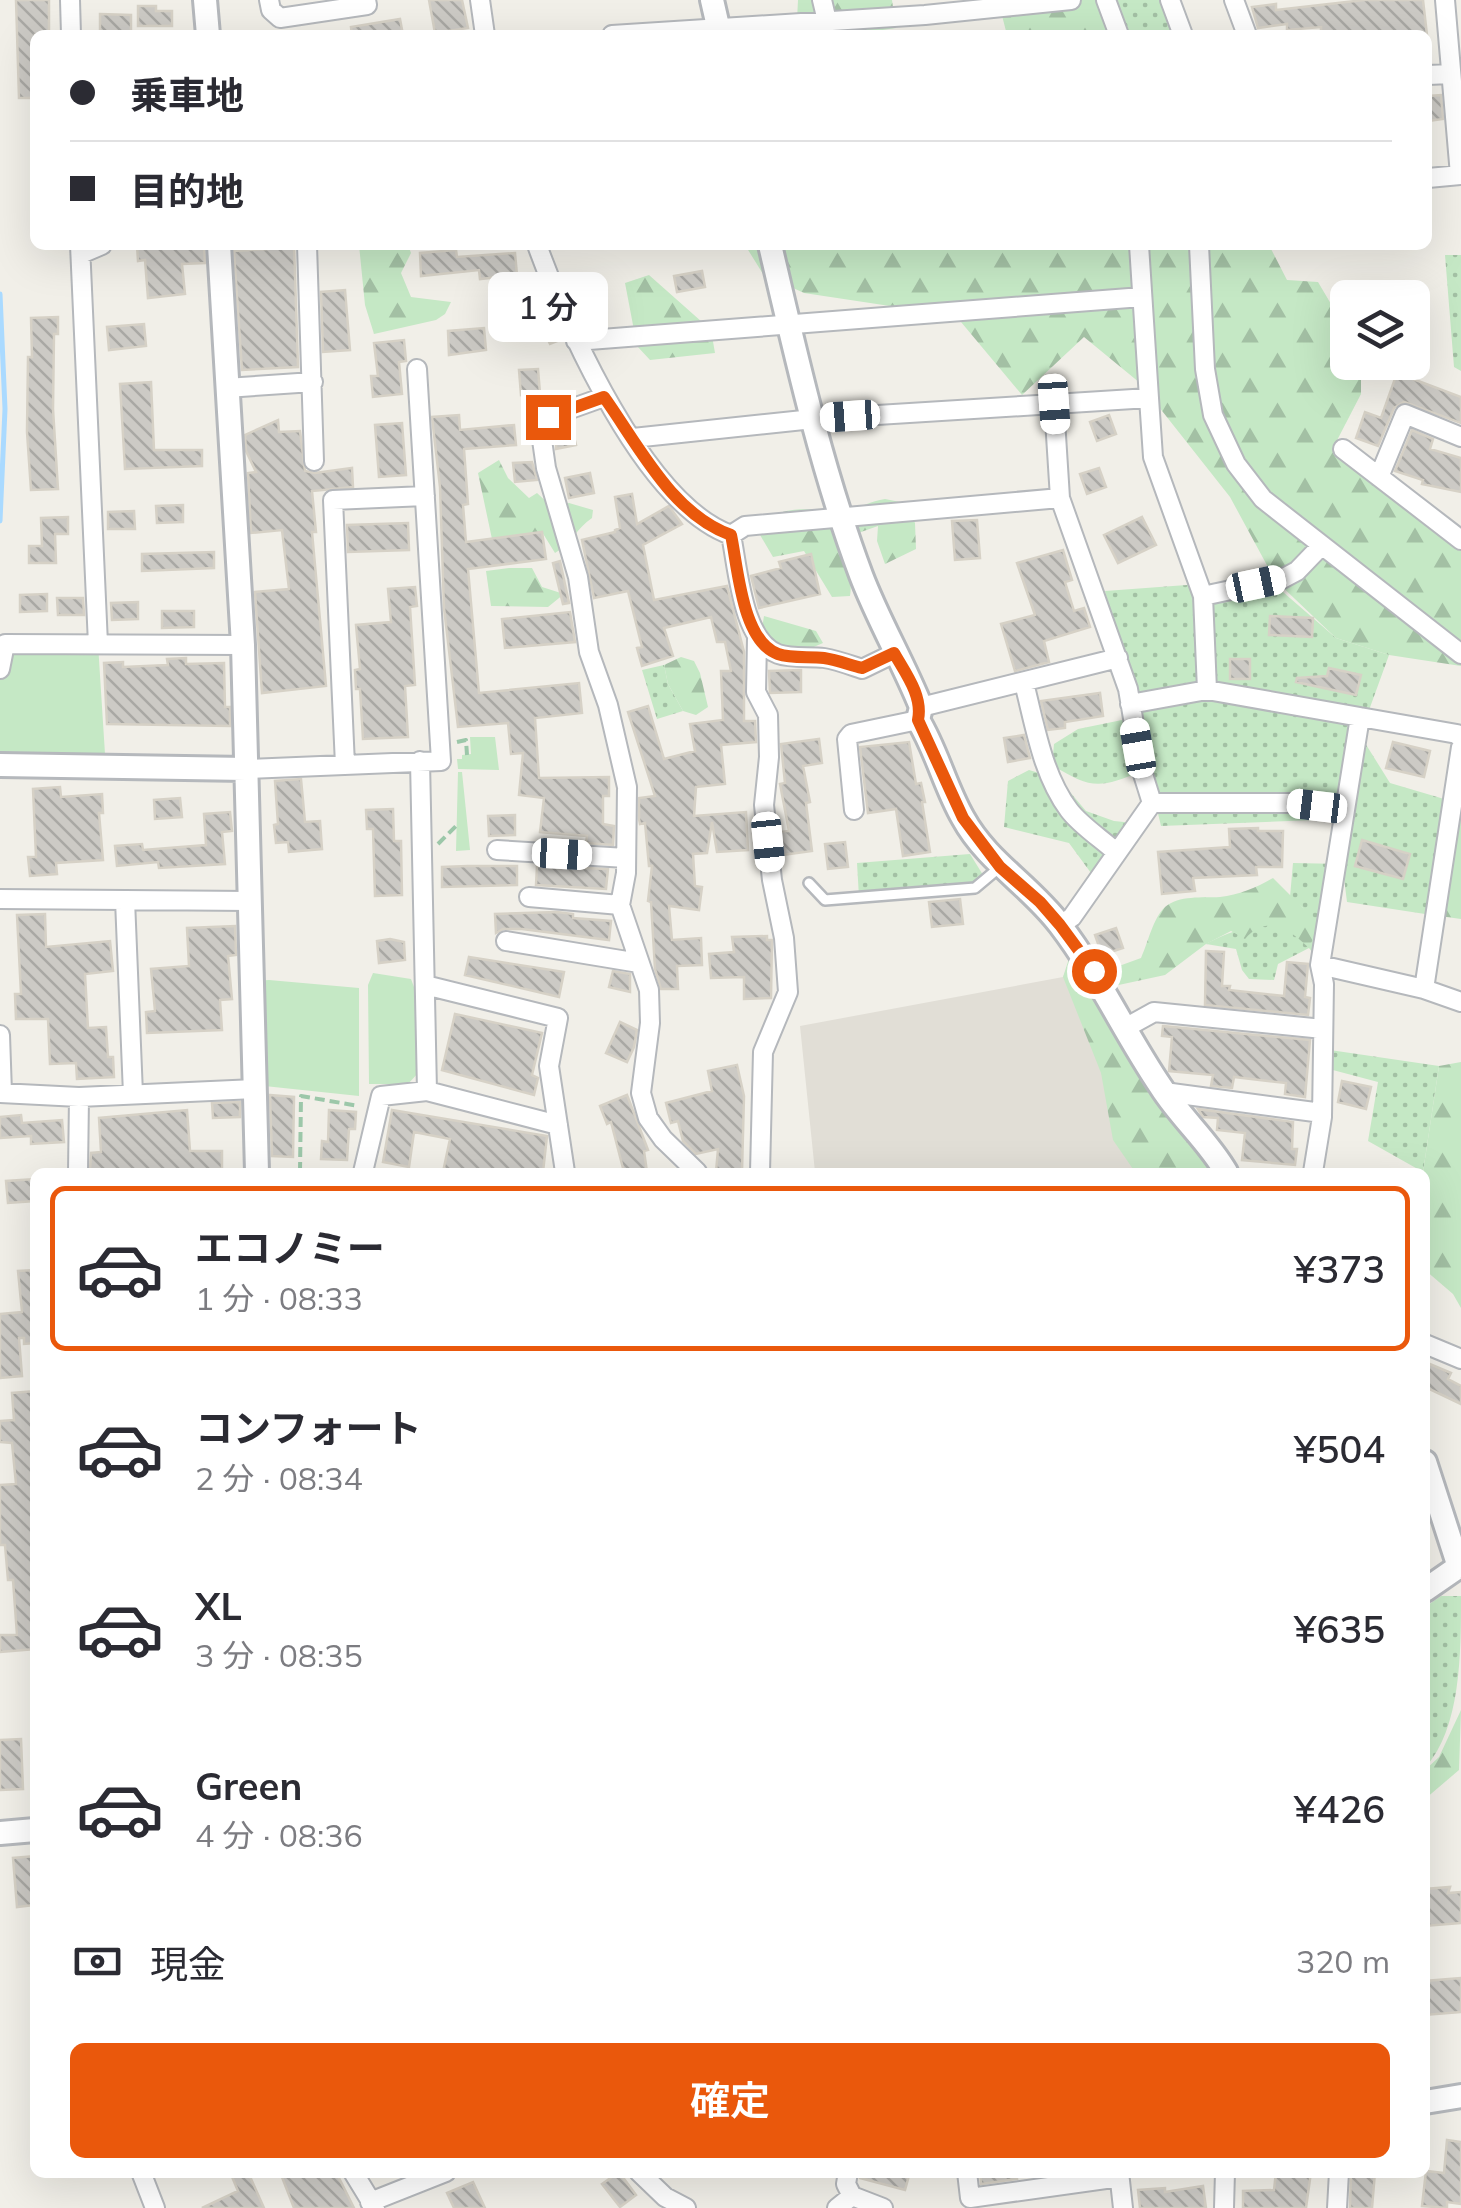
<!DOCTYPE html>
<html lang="ja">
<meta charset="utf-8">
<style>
body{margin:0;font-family:Mulish,"Noto Sans JP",sans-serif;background:#f7f7f7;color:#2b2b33;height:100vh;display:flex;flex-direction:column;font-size:38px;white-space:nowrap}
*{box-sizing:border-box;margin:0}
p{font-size:32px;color:#7c7c81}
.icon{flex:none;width:55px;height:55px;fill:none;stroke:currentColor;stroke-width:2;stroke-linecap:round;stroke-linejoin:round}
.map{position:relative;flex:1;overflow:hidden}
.side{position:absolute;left:30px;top:1168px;width:1400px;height:1010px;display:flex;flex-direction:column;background:#fff;border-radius:15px;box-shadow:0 10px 40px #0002}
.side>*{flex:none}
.top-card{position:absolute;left:30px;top:30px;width:1402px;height:220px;border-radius:15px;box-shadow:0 10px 40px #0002;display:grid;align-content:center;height:220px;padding:0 40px;background:#fff}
.buttons{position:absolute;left:1330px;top:280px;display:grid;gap:20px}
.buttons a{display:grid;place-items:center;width:100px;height:100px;border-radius:15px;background:#fff;box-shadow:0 10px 40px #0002;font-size:50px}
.end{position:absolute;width:45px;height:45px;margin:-22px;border:12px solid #ea580c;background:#fff;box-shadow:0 0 0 5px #fff}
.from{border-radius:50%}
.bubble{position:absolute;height:70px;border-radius:15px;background:#fff;box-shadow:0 10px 40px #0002;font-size:32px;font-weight:600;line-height:70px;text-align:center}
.car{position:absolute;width:30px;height:60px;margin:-30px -15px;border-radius:12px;box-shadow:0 0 8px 2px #0007;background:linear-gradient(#fff 24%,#345 0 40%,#fff 0 76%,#345 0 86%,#fff 0)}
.top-card b{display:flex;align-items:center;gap:35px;height:95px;font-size:38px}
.top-card b+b{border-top:2px solid #e1e1e2}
.top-card i{width:25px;height:25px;background:#2b2b33}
ul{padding:18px 0 0;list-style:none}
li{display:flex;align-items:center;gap:30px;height:165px;margin:0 20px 15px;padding:0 20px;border:5px solid transparent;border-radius:15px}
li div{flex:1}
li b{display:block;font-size:38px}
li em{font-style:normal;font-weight:600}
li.selected{border-color:#ea580c}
li>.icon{width:90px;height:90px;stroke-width:1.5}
.pay{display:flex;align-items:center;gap:25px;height:110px;padding:0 40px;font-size:38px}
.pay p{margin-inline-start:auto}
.button{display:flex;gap:20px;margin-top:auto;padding:20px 40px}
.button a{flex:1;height:115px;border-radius:15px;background:#ea580c;color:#fff;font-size:40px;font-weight:600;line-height:115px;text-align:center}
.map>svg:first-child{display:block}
.education{fill:#e1ded6}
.grass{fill:url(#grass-dots)}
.forest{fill:url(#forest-firs)}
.park{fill:#c5e8c5}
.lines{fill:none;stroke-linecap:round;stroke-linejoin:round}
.stream{stroke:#aadaff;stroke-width:5}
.building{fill:url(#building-back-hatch);stroke:#d6d1c6;stroke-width:2.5}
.service-casing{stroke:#b5b8bc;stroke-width:14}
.minor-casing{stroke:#b5b8bc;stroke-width:22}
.tertiary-casing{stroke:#b5b8bc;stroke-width:28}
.path{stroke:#9cc7a9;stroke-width:4;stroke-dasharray:10 5;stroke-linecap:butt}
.service{stroke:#fff;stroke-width:9}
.minor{stroke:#fff;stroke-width:18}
.tertiary{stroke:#fff;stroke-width:22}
.route{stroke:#ea580c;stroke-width:12}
</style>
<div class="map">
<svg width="1461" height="2208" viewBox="0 0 1461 2208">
<defs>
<pattern id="grass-dots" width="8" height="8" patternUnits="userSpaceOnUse" patternTransform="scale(2.5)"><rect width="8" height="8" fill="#c5e8c5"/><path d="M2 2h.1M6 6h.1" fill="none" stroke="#a3c0a4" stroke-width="1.8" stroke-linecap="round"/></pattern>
<pattern id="forest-firs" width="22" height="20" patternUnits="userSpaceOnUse" patternTransform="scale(2.5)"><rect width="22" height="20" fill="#c5e8c5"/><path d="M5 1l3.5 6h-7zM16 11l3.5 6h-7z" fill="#a3c0a4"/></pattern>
<pattern id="building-back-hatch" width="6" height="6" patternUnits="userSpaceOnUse" patternTransform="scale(2.5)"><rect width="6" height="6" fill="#cccac5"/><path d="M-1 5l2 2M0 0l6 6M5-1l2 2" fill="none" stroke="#a9a8a4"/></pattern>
</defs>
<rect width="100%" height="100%" fill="#f1efe8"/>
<path class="education" d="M1075,948L1221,1172H815L800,1026L1063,977Z"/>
<path class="grass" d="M1107,0H1180L1192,35H1114Z
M1445,255H1461V371L1454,367Z
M1268,579L1336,638L1389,655L1360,735L1390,783L1461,804L1449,855L1425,914L1347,902L1343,870L1329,974L1309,948L1278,964L1274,980L1249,979L1242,970L1236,949L1206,944C1222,935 1258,921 1276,924C1289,926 1300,939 1309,947L1303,908L1290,897L1293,863L1343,864L1339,819L1161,826L1105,591Z
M664,665L668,684L683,711L657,719L642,670Z
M1122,720L1133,726L1142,771C1099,789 1091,789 1052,765L1054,744L1078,729Z
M1029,770L1059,779L1086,811L1114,821L1144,824L1102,888L1069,843L1004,827L1008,781Z
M970,854L988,883L859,897L857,863Z
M1330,1050L1439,1066L1423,1172L1368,1141L1378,1082L1329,1069Z
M1441,1596H1461C1461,1654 1461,1728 1425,1768V1607Z"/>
<path class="forest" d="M798,0H892L896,28L849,35H777L797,20Z
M998,0H1106L1114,35H1007Z
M359,245H408L411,253L401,273L411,297L451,302L445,314L436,320L374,334L365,305Z
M745,245H1269L1287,280L1318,282L1347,331L1348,362L1361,363V394L1332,450L1461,543V666L1389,655L1336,638L1275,580L1230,497L1140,383L1084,337L1022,395L956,316L804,293L763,274Z
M649,275L711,330L715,353L650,360L637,346L625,283Z
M499,460L508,478L529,498L537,493L551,506L569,503L593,510L592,518C577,528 570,545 555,553L542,532L492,539L478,473Z
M885,499L905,503L915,523L916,549L885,564L877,541L878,526L844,538C840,567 854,573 850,596L832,597L804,551L773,557L756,528C784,500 812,513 846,509C860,508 871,501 885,499Z
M509,568H532L542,587L564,594L548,607L491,606L486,571Z
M764,616L816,631L823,643L802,652L775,646L762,628Z
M681,657L694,661L700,673L708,707L696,715L683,711L668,684L664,665Z
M1461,804V919L1425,914L1447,864Z
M1273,878L1303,908L1316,932L1309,948C1288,928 1267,914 1245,939L1231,931L1206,944L1165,975L1114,986L1119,966L1141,958C1148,943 1153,918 1165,907C1179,895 1202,898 1220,897C1239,895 1256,888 1273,878Z
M1075,940L1222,1172H1135L1113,1140L1101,1073L1063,977Z
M1461,1062V1308L1453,1294L1425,1270L1423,1172L1439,1066Z
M1461,1710L1459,1770L1425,1799V1770L1439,1757Z"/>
<path class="park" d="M5,644H98L105,754L0,756V665Z
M470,737H495L499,770L458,769L457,759H462V755L471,754Z
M458,772H462L470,850L456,851Z
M373,973L411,979L417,995L419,1072L408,1084H369L368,985Z
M269,980L359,988V1096L255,1085L252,981Z"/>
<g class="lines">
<path class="stream" d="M0,294L5,409L0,521"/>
</g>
<path class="building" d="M16,0H49V35H35V98H19Z
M429,0H462L468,28L435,33Z
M1364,0H1423L1427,35H1321V27L1287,30V24L1258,28L1252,7L1276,4V10Z
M138,6H156V11H172V26H138Z
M100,14L131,15V32L100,31Z
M400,19L403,35H352L351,27Z
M1441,95L1443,119L1428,121V96Z
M137,245H204L205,263L182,264L185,294L148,298L145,260L138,261Z
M268,245H294L298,367L242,370L234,251L268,249Z
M456,250L457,257L515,253L517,275L480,279L479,270L421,276L420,253Z
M702,271L705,287L677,292L674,276Z
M345,290L350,350L323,352L321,292Z
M546,302L562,339L550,344L533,308Z
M58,317V334H54L53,409L58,489L31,490L27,432L28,357H32L31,318Z
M144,324L146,346L109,350L107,327Z
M484,328L486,350L449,355L448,331Z
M404,340L406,361L399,362L402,394L373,397L371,376H378L374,343Z
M538,369L540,393L521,395L519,370Z
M1397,373L1461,397V423L1404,402L1394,408L1378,446L1356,438L1365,412L1381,418Z
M151,382L154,450H202V466L125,469L120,384Z
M459,415L460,430L514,425L516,445L464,449L468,504L463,505L466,542L542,532L546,559L468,569L479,693L579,683L582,713L535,718L539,778L609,777V796H603V824L614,826L613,845L586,843L587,836L540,832L544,798L519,795L523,753L511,754L508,723L458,727L444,608L440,487L432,417Z
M1109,415L1116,434L1097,441L1090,422Z
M278,420L279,432L300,431L305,471L315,473L352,468L353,487L312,491L316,532H312L326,686L262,693L255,592L289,589L282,530L251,533L248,473L256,472L246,451L245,435Z
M402,423L406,475L379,477L375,425Z
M572,428L576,445L556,449L557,431Z
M1412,430L1433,439L1430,449L1461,458V492L1422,484L1423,480L1395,471Z
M532,462L537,480L515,482L513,463Z
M1099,468L1106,487L1087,494L1080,474Z
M590,473L594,493L569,498L565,478Z
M632,494L637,524L669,506L682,524L643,545L654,600L727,586L744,652V721H755L756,742L721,745L725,784L696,787L694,816L746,812L748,850L717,852L712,822L707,853L693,854L695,886L702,887L699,910L669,906L672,940L701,938L702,965L677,966L678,989H661L655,969L651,902L648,901L652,866H649L645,823L640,824L639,819V798L655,796L628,712L648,706L664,759L695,751L690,724L723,720L721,671H731L725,642H717L711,617L664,628L673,656L642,666L637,648L642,647L628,591L594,598L582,540L615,532V530L620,528L615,497Z
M183,505V522L157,523L156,506Z
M134,511L135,529H108V512Z
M68,517V534H55L56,563H29V546H42L41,518Z
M1142,517L1156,545L1118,563L1104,535Z
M977,520L980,558L955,560L952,521Z
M408,523L409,550L348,552L347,525Z
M1063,550L1072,580L1065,582L1074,611L1084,608L1090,627L1044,641L1049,662L1015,671L1001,624L1035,615L1017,563Z
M214,552V568L142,571V554Z
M811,554L820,594L759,608L751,576L781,568L779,562Z
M560,561L569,603L563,604L553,563Z
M415,587L417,606L410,607L415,685L405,686L408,737L363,739L360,689H356L355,670L360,669L356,625L391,622L388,589Z
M47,594V611L20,612V595Z
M57,598H83L84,615H58Z
M138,602V619L112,620L111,603Z
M162,611H194V627L162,628Z
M570,612L575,642L505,648L502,619Z
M1270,616L1313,618L1312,637L1269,635Z
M186,658V664L224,663L225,707H230V726L107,724L104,663L123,662V667L168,665L167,659Z
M1230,659H1250V679H1230Z
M1329,668L1361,675L1356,695L1296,682L1297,678L1327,676Z
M801,670V692L770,693L769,671Z
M1100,693L1103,716L1065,722V728L1048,730L1041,701Z
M1024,735L1030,758L1008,762L1004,738Z
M819,739L822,763L803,766L810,802L806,803L812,851L782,855L779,832L789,831L780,784L785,783L781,744Z
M909,742L916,784L921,783L925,802H922L930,852L903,856L896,809L868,813L860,747Z
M1393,742L1430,751L1424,777L1386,768Z
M301,779L305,822L320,821L322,849L289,852L288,842L276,843L274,825L278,824L275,781Z
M60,787L61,797L102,794L103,813H99L103,860L56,863L57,874L30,876L28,857H36L33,789Z
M180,798L182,817L155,819L154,800Z
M393,809L394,841H401L402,895L375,896L373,829H367L366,810Z
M230,812L232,831L222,832L225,864L159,868L158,862L117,866L115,846L142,844L143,850L206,845L204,814Z
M515,815V835L489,836L488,816Z
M1258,828V831H1283L1282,867H1256L1257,875L1193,878L1195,891L1162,894L1158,852L1230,847L1229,829Z
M1362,840L1410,854L1403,879L1355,866Z
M845,842L848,867L828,869L825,844Z
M468,866H517V885L442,887V867Z
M537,866L608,869L606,889L536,885Z
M960,899L963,924L932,927L929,902Z
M557,912L573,914V918L611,921L609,940L522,929H503L496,933L495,914Z
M45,914L46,947L110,941L113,971L85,974L88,1028L106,1027L108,1057H113L114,1077L77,1079L76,1063L50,1064L48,1019H16L15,994H21L17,915Z
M235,926L236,955L228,956L232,999L220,1000L222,1030L147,1033L146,1012L155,1011L151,969L189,966L187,928Z
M1116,928L1123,948L1102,955L1095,935Z
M767,936V940H772L771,998L744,999V977L711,978L709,954L734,952L732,937Z
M390,939L404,942L405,960L379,963L377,941Z
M1206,951L1224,952L1222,986H1230L1229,990L1284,996L1287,962L1308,964L1305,997L1310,998L1308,1015L1205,1005Z
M469,957L564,972L559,997L465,975Z
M613,971L630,974V992L609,987Z
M455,1014L542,1033L532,1075L538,1078L534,1095L442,1070Z
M620,1022L637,1030L634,1047L627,1062L606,1053Z
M1163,1026L1310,1040L1305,1097L1285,1094L1286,1083L1234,1077L1232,1088L1211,1086L1213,1075L1169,1071L1172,1037L1162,1036Z
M737,1065L744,1096L742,1172H716L718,1149L696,1154L683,1141L678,1121L671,1123L666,1103L712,1091L708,1071Z
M1342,1081L1371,1087L1366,1109L1338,1102Z
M270,1095L294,1097L293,1157L272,1156Z
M627,1095L648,1150L644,1151L647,1172H624L611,1122L607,1124L600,1106Z
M240,1102V1117L213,1118L212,1103Z
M1198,1109L1293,1122L1292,1149H1297L1295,1165L1242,1160L1245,1133L1217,1130L1218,1118L1203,1117Z
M187,1110L190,1151H222V1172L141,1170V1172H90L91,1153L101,1152L99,1118Z
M329,1110L356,1112L355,1129H349L347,1160L321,1159L322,1141L328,1142Z
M392,1110L547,1136L543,1172H443L450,1139L414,1132L409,1167L383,1162Z
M21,1115L22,1123L62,1120L64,1142L31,1144V1136L0,1138V1117Z
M35,1179V1201L8,1203L6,1181Z
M35,1270V1343L24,1344V1338H19L22,1376L0,1378V1314L22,1312L18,1271Z
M1425,1362L1451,1373L1448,1379L1461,1386V1404L1425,1387Z
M35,1391V1649L0,1652V1635H17L13,1580H8L5,1545H0V1485L16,1484L12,1443L0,1442V1421L14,1420L12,1393Z
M21,1739L23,1789L0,1790V1740Z
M35,1856V1905L17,1907L13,1858Z
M1450,1887L1448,1893L1461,1892V1923L1425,1926V1889Z
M1461,1978V2012L1425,2015V1981Z
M1447,2140L1461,2142V2204L1447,2202V2208L1422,2206L1426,2171L1444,2173Z
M230,2172H248L264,2208H202L238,2191Z
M280,2172H336L354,2208H294Z
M619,2172L636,2195L620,2207L602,2184Z
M860,2172H910L905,2190L860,2178Z
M980,2172H1016L1017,2179L981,2184Z
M1276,2172H1311L1306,2208H1243V2191L1274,2190Z
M1351,2172H1375L1372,2208H1350Z
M473,2182L485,2208H454L447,2193Z
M1203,2186L1206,2208H1140L1138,2190L1165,2188V2192Z"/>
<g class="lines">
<defs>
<path id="service" d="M809,883L825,900L975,888L1000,867"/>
<path id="minor" d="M70,0L71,35
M269,0L271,10L280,18L367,5L366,0
M480,0L485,35
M822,0L827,21
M1106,0L1119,35
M1170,0L1183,35
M1234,0L1247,35
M1445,0L1460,175
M612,35L925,15L1071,0
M1428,75L1451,74
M1428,178L1461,175
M80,245L98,644
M307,245L314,461
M537,245C567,327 644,504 731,535
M1199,245L1205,369L1213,415L1236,464L1263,499L1461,654
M81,254L102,245
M576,341L1142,297
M226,388L313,382
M604,397L548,417L542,440L546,468L578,577L589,652L608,705L627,787L626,873L620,905L649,990L650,1023L641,1093L648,1118L663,1139L697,1172
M1149,398L1153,457L1203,596L1207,690
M1054,404L1149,398L1139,245
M633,438L813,419L1054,404L1060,498L1128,689L1142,771L1152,803L1072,917L1061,925
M1343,449L1461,540
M1379,477L1405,414L1461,437
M1203,596L1282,579L1297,571L1322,545
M757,639L756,692L768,715L769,757L764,805L772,880L784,938L788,992L763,1052L760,1172
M895,653L862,669C850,665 837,660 824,658C810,656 792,659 778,654C742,641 738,568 731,535L745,526L1060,498
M0,669L5,644L243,645
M1024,683C1035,725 1042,774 1069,810C1081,826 1102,839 1117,853
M1130,704L1207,690L1360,717L1320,965L1324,984L1322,1117L1313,1172
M921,707L1118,658
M1360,717L1457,734L1461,739
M420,761L427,1091
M345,765L333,500L425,496
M246,769L441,761L417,369
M1152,803H1289L1345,810
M854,810L847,739L851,734L918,720
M497,850L626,858
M529,897L620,905
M0,899L250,901
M125,900L133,1094
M506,941L639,963
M1320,965L1424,989L1461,747
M425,985L558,1018L549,1066L565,1172
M1424,989L1461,1002
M1125,1028L1154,1012L1323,1029
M0,1035L2,1093
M1164,1092L1322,1113
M0,1093L79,1097L255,1089
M78,1172L79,1097
M363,1172L381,1096L427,1091L558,1125
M1425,1344L1461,1359
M141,2172L155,2208
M353,2172L375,2208
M639,2172L665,2197L686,2208
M848,2172L846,2184L852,2196
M967,2172L970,2198L1120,2177
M1119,2172L1123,2208
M370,2202L446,2172
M837,2208L852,2196L883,2208
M1224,2208L1225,2172
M1337,2208L1339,2172"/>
<path id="tertiary" d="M205,0L208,35
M712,0L720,35
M219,245L243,645L257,1172
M770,245C796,356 821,468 861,575C878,620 903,662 921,707L918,720C937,751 945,787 963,818C987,862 1031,886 1060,925C1099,976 1125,1034 1161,1087C1180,1117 1209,1142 1226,1172
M0,765L246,769
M1425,1462L1459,1567
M1425,1590L1461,1565
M0,1833L35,1830
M1425,2102L1461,2096"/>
</defs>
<use href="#service" class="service-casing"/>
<use href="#minor" class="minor-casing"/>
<use href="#tertiary" class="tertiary-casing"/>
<path class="path" d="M457,742L466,740L467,755
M438,844L457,825
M300,1172L301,1096L359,1106"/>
<use href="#service" class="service"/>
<use href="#minor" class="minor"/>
<use href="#tertiary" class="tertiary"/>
</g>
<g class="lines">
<path class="route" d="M548,417L604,397C639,446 672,514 731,535C738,568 742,641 778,654C792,659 810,656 824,658C837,660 850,665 862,668L894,653C906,674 923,696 918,720L963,818L1000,867L1040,902L1060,925L1094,971"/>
</g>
</svg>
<div class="buttons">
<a><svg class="icon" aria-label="layers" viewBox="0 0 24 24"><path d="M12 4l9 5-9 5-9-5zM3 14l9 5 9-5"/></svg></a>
</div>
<i class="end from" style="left:1094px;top:971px"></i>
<i class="end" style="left:548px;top:417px"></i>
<div class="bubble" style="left:488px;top:272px;width:120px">1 分</div>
<i class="car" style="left:1054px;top:404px;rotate:176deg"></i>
<i class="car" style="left:850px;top:416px;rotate:266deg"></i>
<i class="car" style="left:1256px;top:584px;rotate:78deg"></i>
<i class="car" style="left:1138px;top:748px;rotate:350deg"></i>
<i class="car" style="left:1317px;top:806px;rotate:277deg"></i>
<i class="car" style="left:768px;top:842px;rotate:174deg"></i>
<i class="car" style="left:562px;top:854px;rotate:93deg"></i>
<div class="top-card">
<b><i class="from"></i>乗車地</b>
<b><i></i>目的地</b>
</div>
<section class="side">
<ul>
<li class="selected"><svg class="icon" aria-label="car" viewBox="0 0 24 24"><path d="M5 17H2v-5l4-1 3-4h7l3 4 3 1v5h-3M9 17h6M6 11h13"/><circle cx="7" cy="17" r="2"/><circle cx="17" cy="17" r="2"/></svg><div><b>エコノミー</b><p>1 分 · 08:33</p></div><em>¥373</em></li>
<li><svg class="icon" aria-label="car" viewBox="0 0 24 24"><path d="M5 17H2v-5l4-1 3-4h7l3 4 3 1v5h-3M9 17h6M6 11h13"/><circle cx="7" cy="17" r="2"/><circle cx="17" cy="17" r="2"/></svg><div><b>コンフォート</b><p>2 分 · 08:34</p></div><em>¥504</em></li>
<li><svg class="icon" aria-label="car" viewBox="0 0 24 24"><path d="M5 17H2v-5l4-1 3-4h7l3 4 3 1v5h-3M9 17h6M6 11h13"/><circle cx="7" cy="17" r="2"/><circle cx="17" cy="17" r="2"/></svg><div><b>XL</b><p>3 分 · 08:35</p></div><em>¥635</em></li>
<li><svg class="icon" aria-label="car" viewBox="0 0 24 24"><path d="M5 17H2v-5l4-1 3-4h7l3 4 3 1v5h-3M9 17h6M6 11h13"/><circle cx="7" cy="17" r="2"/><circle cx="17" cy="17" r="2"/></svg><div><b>Green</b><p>4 分 · 08:36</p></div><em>¥426</em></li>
</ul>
<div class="pay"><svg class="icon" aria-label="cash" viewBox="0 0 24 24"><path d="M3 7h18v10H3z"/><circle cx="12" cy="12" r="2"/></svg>現金<p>320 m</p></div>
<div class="button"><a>確定</a></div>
</section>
</div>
